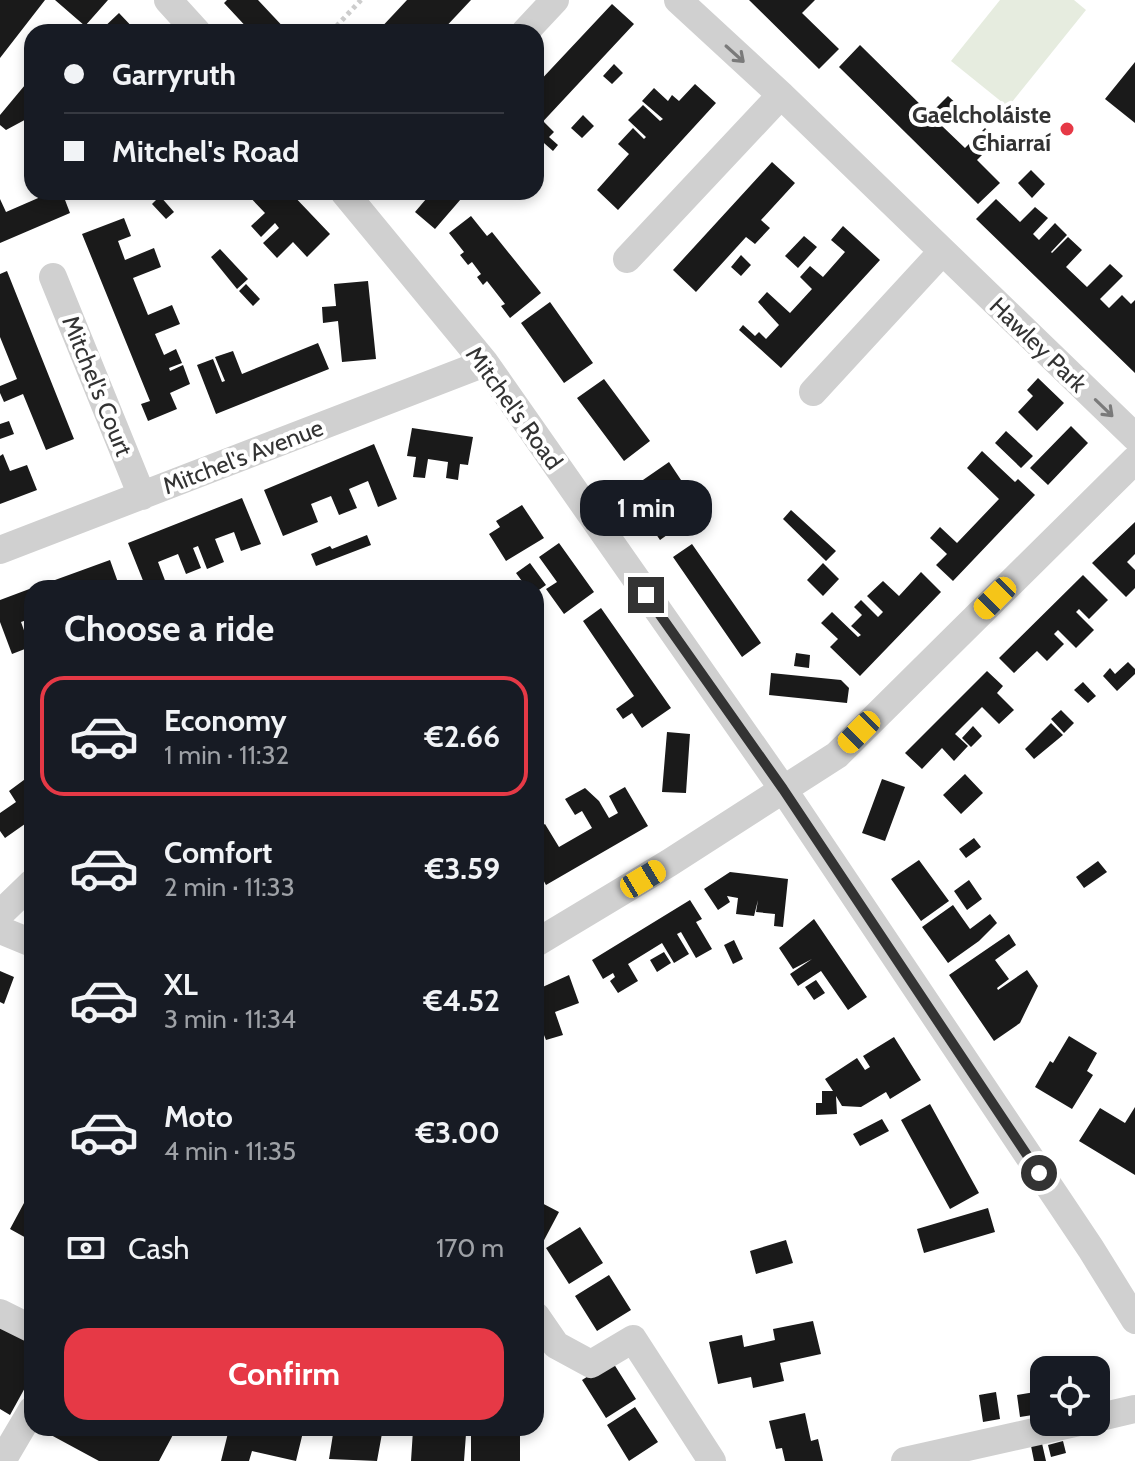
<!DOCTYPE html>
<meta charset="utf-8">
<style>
body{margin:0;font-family:Cabin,sans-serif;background:#242831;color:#f1f3f6;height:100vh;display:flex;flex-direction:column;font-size:30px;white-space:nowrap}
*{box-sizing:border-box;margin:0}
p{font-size:26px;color:#9ea1a6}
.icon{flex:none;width:44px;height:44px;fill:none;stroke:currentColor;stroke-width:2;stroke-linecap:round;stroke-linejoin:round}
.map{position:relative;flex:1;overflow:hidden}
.panel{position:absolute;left:24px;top:580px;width:520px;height:856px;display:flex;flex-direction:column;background:#171b24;border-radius:24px;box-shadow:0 4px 12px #0003}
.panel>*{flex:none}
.hud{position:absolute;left:24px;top:24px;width:520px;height:176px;border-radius:24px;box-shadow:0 4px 12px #0003;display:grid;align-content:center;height:176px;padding:0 40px;background:#171b24}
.buttons{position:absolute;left:1030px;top:1356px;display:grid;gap:16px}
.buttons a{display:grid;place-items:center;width:80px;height:80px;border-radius:16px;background:#171b24;box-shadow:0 4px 12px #0003;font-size:40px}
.end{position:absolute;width:36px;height:36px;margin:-18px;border:10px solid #333;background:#fff;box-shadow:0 0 0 4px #fff}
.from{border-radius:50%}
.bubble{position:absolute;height:56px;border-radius:24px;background:#171b24;box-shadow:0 4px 12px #0003;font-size:26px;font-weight:700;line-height:56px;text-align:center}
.car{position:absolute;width:24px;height:48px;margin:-24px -12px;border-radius:10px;box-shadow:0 0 6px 2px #0007;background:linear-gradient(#f5c518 24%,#345 0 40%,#f5c518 0 76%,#345 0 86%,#f5c518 0)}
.hud b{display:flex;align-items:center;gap:28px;height:76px;font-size:30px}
.hud b+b{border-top:2px solid #363941}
.hud i{width:20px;height:20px;background:#f1f3f6}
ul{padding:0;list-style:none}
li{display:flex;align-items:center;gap:24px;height:120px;margin:0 16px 12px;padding:0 24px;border:4px solid transparent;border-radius:24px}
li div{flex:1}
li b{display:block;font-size:30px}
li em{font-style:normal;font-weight:700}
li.selected{border-color:#e63946}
li>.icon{width:72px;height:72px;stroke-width:1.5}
h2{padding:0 40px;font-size:36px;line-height:96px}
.pay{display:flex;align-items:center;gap:20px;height:88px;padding:0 40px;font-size:30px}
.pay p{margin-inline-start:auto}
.button{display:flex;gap:16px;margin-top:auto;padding:16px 40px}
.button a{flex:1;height:92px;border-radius:24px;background:#e63946;color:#fff;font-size:32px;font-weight:700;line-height:92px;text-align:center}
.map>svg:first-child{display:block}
.green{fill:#e6ecdf}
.building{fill:#1a1a1a}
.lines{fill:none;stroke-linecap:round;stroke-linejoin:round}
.path{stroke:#cdcdcd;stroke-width:5;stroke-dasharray:4 4;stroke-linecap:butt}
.minor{stroke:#d0d0d0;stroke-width:28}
.oneway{stroke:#7a7a7a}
.route{stroke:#333;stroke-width:10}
.poi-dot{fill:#e63946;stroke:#fff;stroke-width:3}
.labels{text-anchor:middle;stroke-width:8;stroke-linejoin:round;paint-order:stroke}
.poi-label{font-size:24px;font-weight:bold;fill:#333;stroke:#fff;text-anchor:end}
.street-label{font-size:24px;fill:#333;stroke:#fff}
</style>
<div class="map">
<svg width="1135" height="1461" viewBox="0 0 1135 1461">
<rect width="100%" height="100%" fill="#fff"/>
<path class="green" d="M1000,0H1074L1086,10L1008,107L951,61Z"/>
<path class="building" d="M0,0H45L0,58Z
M55,0H108L85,26Z
M227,0H258L288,32H251L224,3Z
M407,0H471L441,32H377Z
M749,0H815L802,13L839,49L819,69Z
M612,4L634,24L536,129V85Z
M119,13L137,32H99Z
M860,45L930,114L948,96L960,107L942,126L965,148L985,128L997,140L977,160L1000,183L978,204L839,67Z
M1135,62V123L1105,99Z
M614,64L623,73L612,84L603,76Z
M695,84L716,103L618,210L597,190L629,154L618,144L633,128L644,139L646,137L628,120L643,105L660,121L663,119L642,101L654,88L668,101L672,95L679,101Z
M25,85L32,91V116L6,130L0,125V115Z
M583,115L594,126L582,138L571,128Z
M544,122L554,132L549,137L558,145L553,151L536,136V131Z
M772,162L795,183L761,220L770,228L755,244L746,237L696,292L673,270Z
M1031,170L1045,184L1032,198L1018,183Z
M52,192H62L70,213L0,243V199L6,212Z
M245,192H290L330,234L307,257L293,242L277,258L263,243L279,228L275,223L261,237L251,226L265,213Z
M432,192H467L435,229L415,212Z
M160,196L174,212L166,219L152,204Z
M996,199L1020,222L1035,207L1048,218L1033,234L1039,240L1055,223L1067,235L1051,252L1052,253L1068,237L1082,250L1066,267L1087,287L1110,264L1123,276L1100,299L1109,308L1122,295L1131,304L1135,300V373L976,219Z
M471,216L487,236L492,232L541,293L510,318L501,306L505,304L487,281L483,285L477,277L481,274L472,262L468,265L460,255L464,252L449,233Z
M124,218L131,236L118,241L125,260L154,248L161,267L133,278L148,315L172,305L180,324L155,334L164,355L176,349L182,363L169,368L170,371L183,365L190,384L170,393L177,409L148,421L141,404L150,401L82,234Z
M843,226L880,260L781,368L739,330L743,325L755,336L759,332L766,339L779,325L758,302L767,292L790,313L812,289L800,277L810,266L823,277L845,252L831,240Z
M804,236L817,247L798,268L785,256Z
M220,249L248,279L237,289L211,257Z
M741,255L751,265L741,276L731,267Z
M7,271L74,439L46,450L23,394L4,402L0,393V386L17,379L0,337V274Z
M368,281L376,359L342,362L338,321L323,323L322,307L336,306L334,284Z
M246,284L260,299L253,306L239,291Z
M550,302L593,363L564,383L521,323Z
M318,343L329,369L216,414L197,365L213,359L222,382L225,381L215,357L233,351L242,374Z
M1038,378L1064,403L1037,431L1018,412L1033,396L1027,390Z
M604,379L650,441L624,461L577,398Z
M9,421L14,434L0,439V424Z
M1071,426L1088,443L1048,485L1030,468Z
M412,428L473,437L468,465L460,464L458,480L446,478L448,462L428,459L425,478L413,477L416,457L407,456Z
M1006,431L1033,456L1021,468L995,443Z
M374,444L397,499L378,507L368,481L349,489L357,508L339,515L331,496L311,504L318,522L283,536L264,490Z
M982,451L1015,482L1018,479L1035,495L953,581L936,565L947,554L930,538L940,527L957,543L999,499L967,468Z
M3,454L10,471L27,465L37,490L0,504V456Z
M669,462L685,486L664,501L681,525L660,540L627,491Z
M242,498L261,544L241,551L234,532L215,539L224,562L207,569L198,546L193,548L201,568L186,574L178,554L158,562L166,583L146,588L128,543Z
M522,505L544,538L506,561L489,534L500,527L496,521Z
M791,510L836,551L826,561L783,519Z
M1135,522V554L1127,562L1135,570V588L1126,597L1092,563Z
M367,535L371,545L316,566L311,554L330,546L332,549Z
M559,543L594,592L564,614L546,589L557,582L539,557Z
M692,544L761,643L742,657L673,557Z
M110,560L120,588H33Z
M530,563L546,585L536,592V588H527L516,573Z
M823,563L839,579L823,596L807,580Z
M921,572L941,592L860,676L830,647L838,639L821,623L832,612L858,637L861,635L851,626L862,615L854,607L861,600L878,617L883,612L867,596L883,581L899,596Z
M1083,575L1108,600L1089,619L1079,609L1076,612L1094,630L1076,648L1058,630L1054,634L1064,644L1047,661L1037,651L1014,673L999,658Z
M32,588V618L21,622L30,647L12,654L0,622V600Z
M601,608L671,708L642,728L632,713L623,719L616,709L634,696L583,621Z
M796,653L810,655L809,668L794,666Z
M1128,662L1135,669V674L1117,691L1103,676L1110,668L1115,674Z
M987,671L1003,686L997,693L1014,710L999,724L982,707L955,734L968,746L954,761L942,748L922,769L905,753Z
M771,673L841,680L849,688L847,703L769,695Z
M1083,682L1096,696L1088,703L1074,690Z
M1061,710L1074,723L1064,733L1051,719Z
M1051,723L1063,735L1034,759L1025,749Z
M973,726L982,736L971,747L962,738Z
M667,732L690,734L686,793L662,792Z
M32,774V819L5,838L0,831V813L16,802L9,791Z
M965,774L983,793L961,814L943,795Z
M882,779L905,787L885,841L862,833Z
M625,787L648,826L546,885L536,867V861L540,858L536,851V843L544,838L538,828L545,824L559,847L592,828L582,811L575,815L565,799L585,788L599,801L609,818L618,813L609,796Z
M974,838L981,847L966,858L959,849Z
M919,860L949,901L921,921L891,879Z
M1098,861L1107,872L1084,888L1076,877Z
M730,872L788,879L783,927L774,926L775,914L756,912L758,900L754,916L736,914L738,898L727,896L730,902L718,910L704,889Z
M969,880L982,899L967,910L954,891Z
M690,900L702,919L696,922L712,949L696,958L681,932L677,934L689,954L674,963L662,943L628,964L638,981L618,993L610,981L615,977L613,973L603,979L592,960Z
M953,905L970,929L990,914L997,923L979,941L948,963L922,927Z
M814,919L867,997L848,1010L821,971L798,986L790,974L812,959L793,969L779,948Z
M1009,934L1016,945L995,960L1009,979L997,988L998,990L1027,970L1038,986L1020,1023L994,1041L949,975Z
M734,940L743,959L733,964L724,945Z
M664,952L671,963L657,972L650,960Z
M0,971L14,977L4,1004L0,1002Z
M569,975L579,1003L555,1012L563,1035L546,1040L536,1015V990Z
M816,980L825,993L814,1000L805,987Z
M1069,1036L1097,1053L1087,1071L1093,1075L1072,1109L1035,1087L1050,1061L1053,1063Z
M894,1037L921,1080L890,1099L886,1092L861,1107L842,1106L836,1096L837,1114L816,1115V1103H822V1091H833L825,1079L857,1058L865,1070L870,1067L863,1056Z
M930,1104L979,1193L950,1209L901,1120Z
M1135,1107V1175L1079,1141L1100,1108L1125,1123Z
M882,1119L889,1131L860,1146L853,1134Z
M536,1200L559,1212L542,1244L536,1241Z
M24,1203L32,1207V1232L28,1239L10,1229Z
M988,1208L995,1232L924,1253L917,1229Z
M580,1227L603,1263L569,1284L546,1248Z
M786,1240L793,1263L756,1274L750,1251Z
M609,1275L631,1310L597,1331L575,1296Z
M0,1317L32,1333V1375L10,1415L0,1409Z
M813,1321L821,1354L780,1363L784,1381L753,1388L751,1377L718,1384L709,1342L742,1335L744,1347L775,1340L773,1329Z
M612,1361L636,1399L606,1418L582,1380Z
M996,1392L1000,1419L983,1422L979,1395Z
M1035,1392L1039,1414L1020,1417L1017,1395Z
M635,1407L658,1442L629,1461L607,1425Z
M805,1413L811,1441L818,1439L823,1461H785L782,1448L776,1449L769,1421Z
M38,1428H170L175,1431L159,1461H99Z
M214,1428H304L296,1461L252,1451L249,1461H221L228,1433Z
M334,1428H383L377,1461L329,1459Z
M471,1428L520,1429V1461H471Z
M413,1430L466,1434L464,1461H411Z
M1041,1439L1046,1461H1034L1030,1441Z
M1063,1441L1066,1453L1051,1457L1048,1445Z"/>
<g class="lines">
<path class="path" d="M331,32L361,0"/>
<path class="minor" d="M168,0L197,32
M678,0L781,95L1135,437
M525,32L555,0
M344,192L485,363L783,789L1091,1249L1135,1320
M627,259L781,95
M53,277L142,496
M813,392L941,253
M0,550L485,363
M0,914L32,883
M0,930L32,943
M536,943L669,863L837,755L1135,460
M0,1313L32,1329
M536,1316L556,1345L591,1364L633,1339L712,1461
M1096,1418L1135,1409
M2,1461L32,1410
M905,1461L1079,1422"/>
</g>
<defs><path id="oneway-shaft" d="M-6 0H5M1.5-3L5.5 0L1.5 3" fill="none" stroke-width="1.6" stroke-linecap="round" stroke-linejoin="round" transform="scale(2)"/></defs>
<g class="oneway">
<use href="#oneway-shaft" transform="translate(735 54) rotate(42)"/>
<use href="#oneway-shaft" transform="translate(1104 408) rotate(44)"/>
</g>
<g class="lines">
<path class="route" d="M646,595L783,789L1039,1173"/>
</g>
<circle class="poi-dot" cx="1067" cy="129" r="8"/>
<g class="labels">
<g class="poi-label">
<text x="1051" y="123">Gaelcholáiste<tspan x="1051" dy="28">Chiarraí</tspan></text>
</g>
<g class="street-label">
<text transform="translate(1038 345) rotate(44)" y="8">Hawley Park</text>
<text transform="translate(97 386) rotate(68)" y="8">Mitchel's Court</text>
<text transform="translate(514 408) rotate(54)" y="8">Mitchel's Road</text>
<text transform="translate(243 457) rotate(-21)" y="8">Mitchel's Avenue</text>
</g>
</g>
</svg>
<div class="buttons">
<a><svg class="icon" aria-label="locate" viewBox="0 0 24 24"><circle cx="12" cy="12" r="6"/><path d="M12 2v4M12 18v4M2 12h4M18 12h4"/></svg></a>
</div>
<i class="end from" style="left:1039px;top:1173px"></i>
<i class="end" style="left:646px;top:595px"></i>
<div class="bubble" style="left:580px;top:480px;width:132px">1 min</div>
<i class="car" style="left:995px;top:598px;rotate:225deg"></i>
<i class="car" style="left:859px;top:732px;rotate:225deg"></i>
<i class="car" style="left:643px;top:879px;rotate:59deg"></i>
<div class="hud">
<b><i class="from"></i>Garryruth</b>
<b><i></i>Mitchel's Road</b>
</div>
<section class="panel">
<h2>Choose a ride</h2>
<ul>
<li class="selected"><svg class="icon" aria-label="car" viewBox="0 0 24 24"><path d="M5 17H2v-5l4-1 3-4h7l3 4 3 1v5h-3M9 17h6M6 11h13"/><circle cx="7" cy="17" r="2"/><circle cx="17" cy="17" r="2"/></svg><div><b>Economy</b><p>1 min · 11:32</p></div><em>€2.66</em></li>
<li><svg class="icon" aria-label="car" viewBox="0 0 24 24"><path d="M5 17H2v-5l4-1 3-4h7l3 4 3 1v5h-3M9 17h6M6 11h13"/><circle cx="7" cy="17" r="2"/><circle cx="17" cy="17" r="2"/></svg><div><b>Comfort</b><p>2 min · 11:33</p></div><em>€3.59</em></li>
<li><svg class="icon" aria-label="car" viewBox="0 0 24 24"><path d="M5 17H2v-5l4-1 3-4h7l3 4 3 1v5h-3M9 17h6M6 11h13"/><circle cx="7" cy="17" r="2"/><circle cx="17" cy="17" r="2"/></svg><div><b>XL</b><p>3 min · 11:34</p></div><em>€4.52</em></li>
<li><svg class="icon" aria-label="car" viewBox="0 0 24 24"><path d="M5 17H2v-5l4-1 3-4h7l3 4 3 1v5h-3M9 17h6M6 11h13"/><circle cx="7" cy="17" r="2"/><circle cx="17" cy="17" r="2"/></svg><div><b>Moto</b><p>4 min · 11:35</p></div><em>€3.00</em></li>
</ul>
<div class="pay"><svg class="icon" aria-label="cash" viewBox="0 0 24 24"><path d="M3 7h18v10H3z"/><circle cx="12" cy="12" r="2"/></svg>Cash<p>170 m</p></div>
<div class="button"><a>Confirm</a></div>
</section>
</div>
